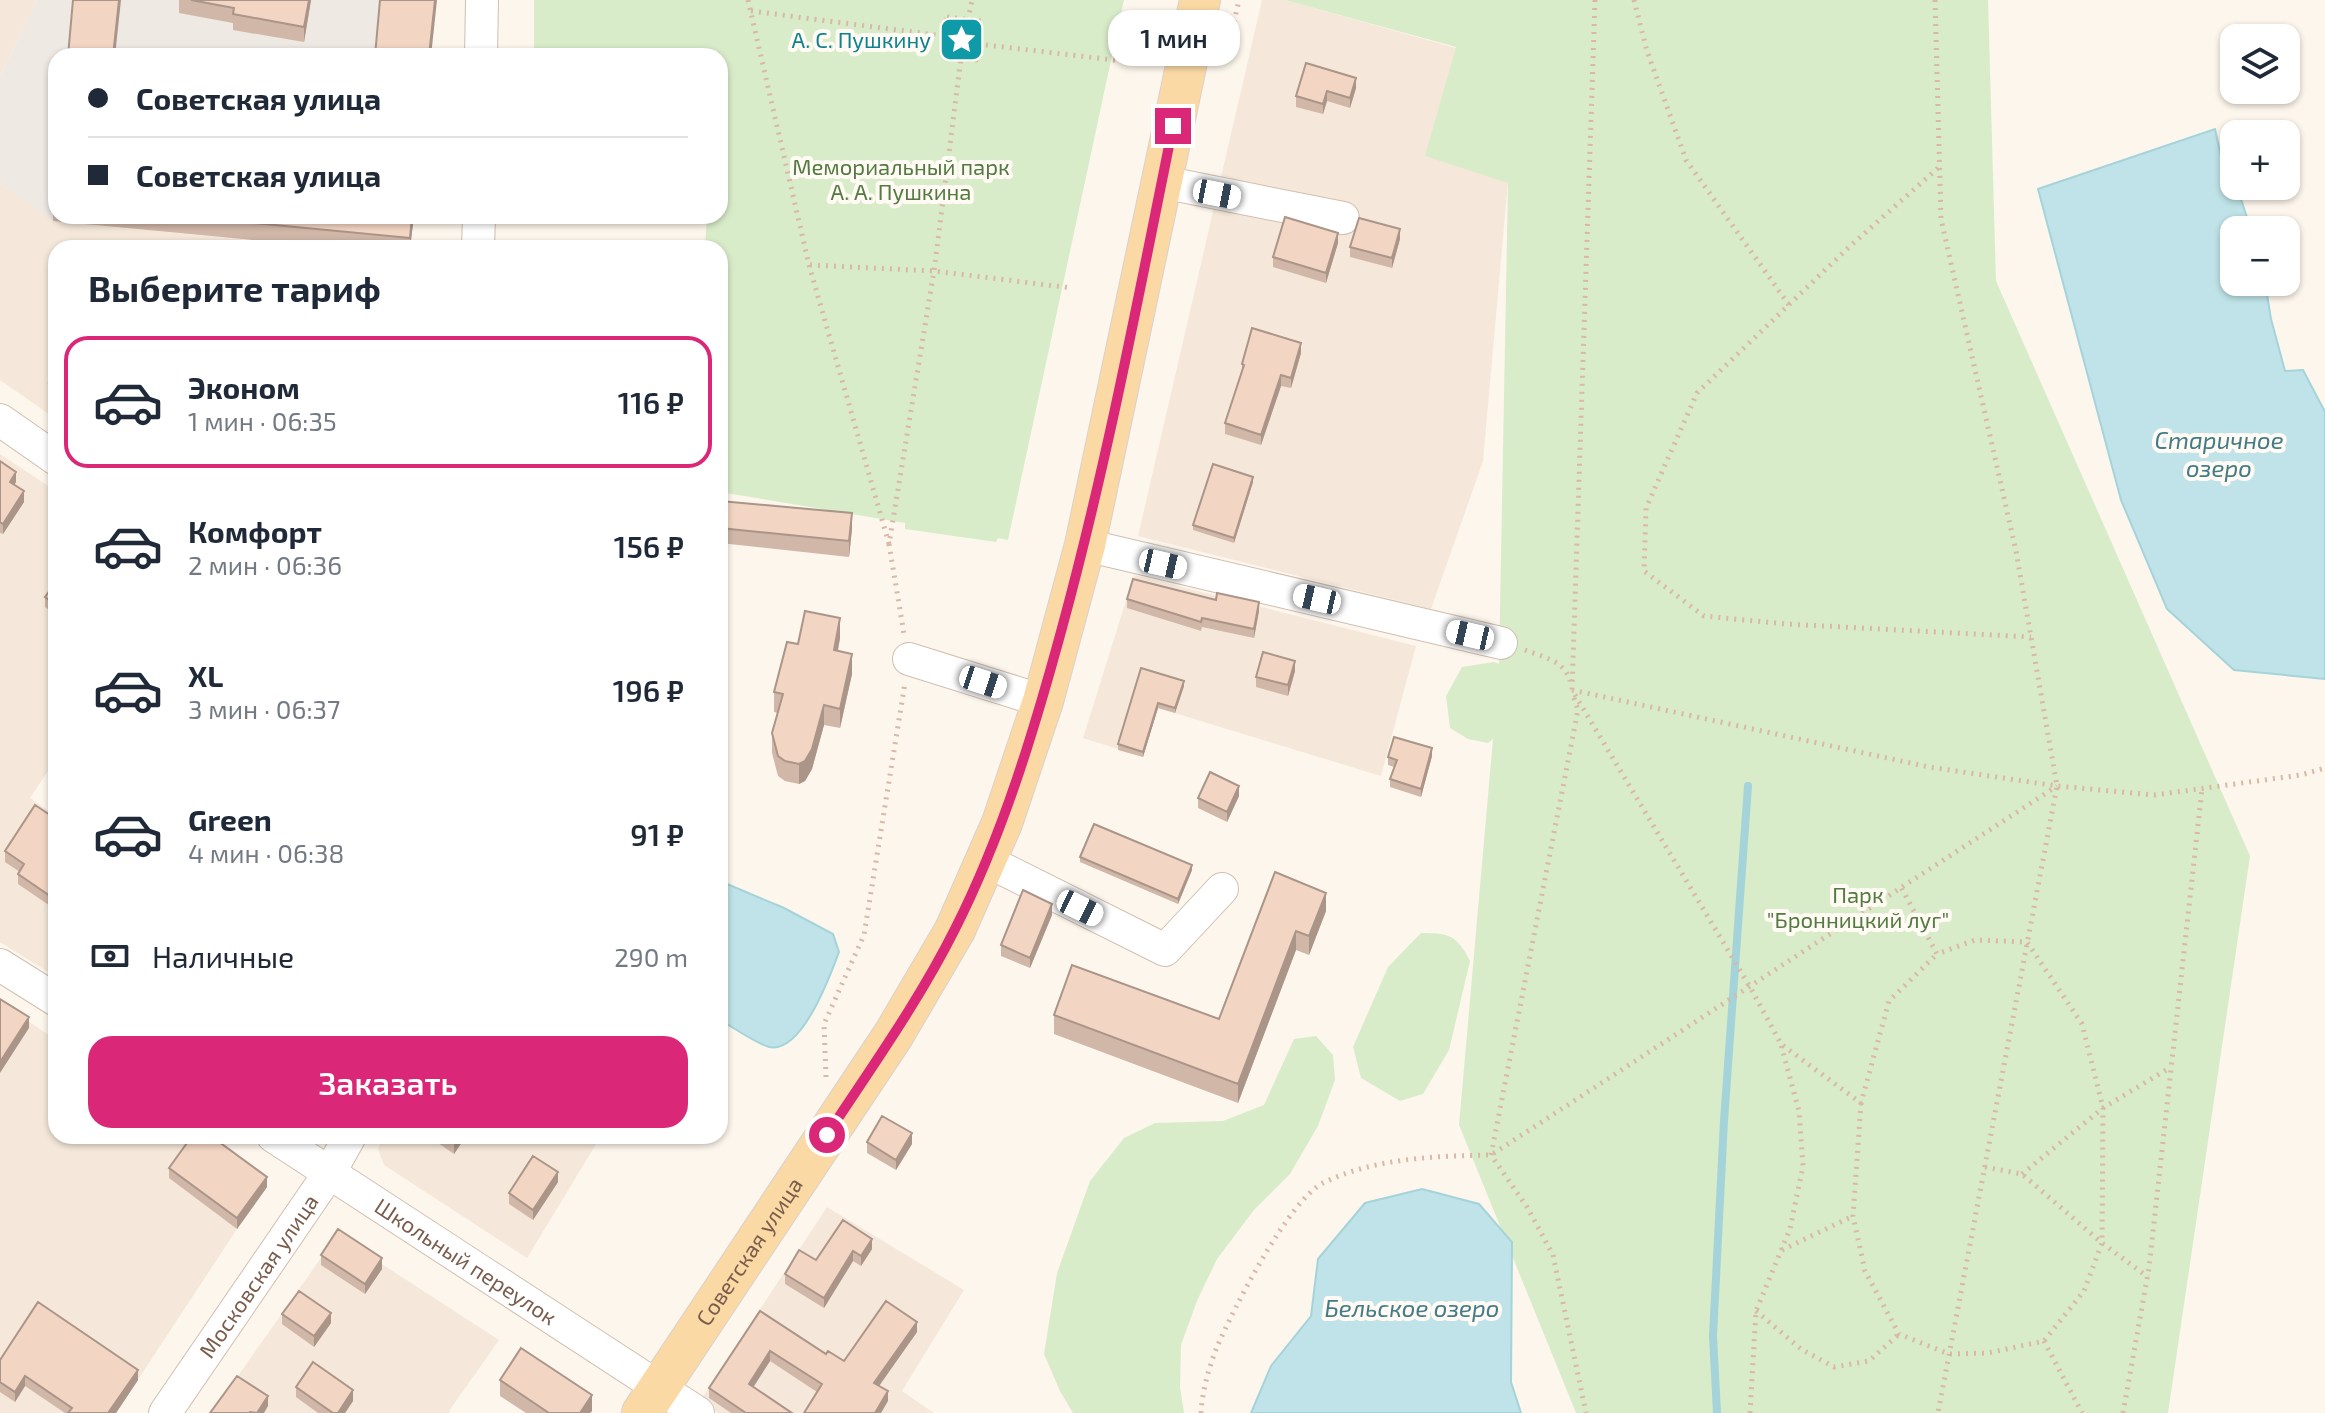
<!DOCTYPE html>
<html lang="ru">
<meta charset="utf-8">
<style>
body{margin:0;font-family:"Exo 2",sans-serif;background:#f6f6f7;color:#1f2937;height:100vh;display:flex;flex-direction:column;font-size:30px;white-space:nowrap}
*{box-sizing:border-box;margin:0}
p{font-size:26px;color:#747a83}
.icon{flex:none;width:44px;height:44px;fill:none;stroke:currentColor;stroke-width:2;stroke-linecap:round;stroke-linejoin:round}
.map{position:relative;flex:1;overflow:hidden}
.side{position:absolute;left:48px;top:240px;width:680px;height:904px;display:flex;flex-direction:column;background:#fff;border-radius:24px;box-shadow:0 2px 6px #0004}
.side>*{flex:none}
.top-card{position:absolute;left:48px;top:48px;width:680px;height:176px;border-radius:24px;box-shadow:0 2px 6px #0004;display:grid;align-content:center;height:176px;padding:0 40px;background:#fff}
.buttons{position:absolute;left:2220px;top:24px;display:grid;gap:16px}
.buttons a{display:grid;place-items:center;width:80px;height:80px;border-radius:16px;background:#fff;box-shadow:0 2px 6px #0004;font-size:40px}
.end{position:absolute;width:36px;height:36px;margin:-18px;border:10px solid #db2777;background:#fff;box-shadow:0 0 0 4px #fff}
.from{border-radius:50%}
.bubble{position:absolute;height:56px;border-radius:24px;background:#fff;box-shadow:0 2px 6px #0004;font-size:26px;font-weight:600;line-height:56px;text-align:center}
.car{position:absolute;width:24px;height:48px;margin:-24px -12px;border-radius:10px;box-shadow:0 0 6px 2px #0007;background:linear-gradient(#fff 24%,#345 0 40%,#fff 0 76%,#345 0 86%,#fff 0)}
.top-card b{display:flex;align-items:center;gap:28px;height:76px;font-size:30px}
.top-card b+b{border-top:2px solid #e0e1e3}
.top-card i{width:20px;height:20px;background:#1f2937}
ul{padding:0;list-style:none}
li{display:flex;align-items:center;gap:24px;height:132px;margin:0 16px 12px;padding:0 24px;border:4px solid transparent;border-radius:24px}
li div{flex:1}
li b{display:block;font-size:30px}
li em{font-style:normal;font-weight:600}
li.on{border-color:#db2777}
li>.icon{width:72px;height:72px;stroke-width:1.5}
h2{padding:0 40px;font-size:36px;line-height:96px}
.pay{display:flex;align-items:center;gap:20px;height:88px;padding:0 40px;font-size:30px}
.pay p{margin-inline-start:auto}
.action{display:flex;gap:16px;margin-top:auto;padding:16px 40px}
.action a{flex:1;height:92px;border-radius:24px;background:#db2777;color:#fff;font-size:32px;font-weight:600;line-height:92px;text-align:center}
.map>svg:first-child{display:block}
.residential{fill:#f5e8da}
.industrial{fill:#efe9e4}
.green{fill:#d8ecc9}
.water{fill:#bfe3e8;stroke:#a5d3da;stroke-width:2}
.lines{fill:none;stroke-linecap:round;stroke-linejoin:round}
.stream{stroke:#a5d3da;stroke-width:8}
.minor-casing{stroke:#d1beb0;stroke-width:34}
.major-casing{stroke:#dad1cd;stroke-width:42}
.path{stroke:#d9b8a5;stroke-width:5;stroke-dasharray:2 6;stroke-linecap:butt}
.minor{stroke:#fff;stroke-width:32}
.major{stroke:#fbd9a5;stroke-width:40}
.wall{fill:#d1b7a8}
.shaded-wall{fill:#aa9588}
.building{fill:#f3d5c3;stroke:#aa9588;stroke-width:2}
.route{stroke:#db2777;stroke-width:10}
.labels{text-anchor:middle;stroke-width:8;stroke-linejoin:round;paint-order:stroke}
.culture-label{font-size:22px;fill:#0d838f;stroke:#fffaf3;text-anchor:end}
.park-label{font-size:22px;fill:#537a41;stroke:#fffaf3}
.street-label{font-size:22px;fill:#7a5c4d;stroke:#fffaf3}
.water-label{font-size:24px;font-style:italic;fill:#437c86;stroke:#fffaf3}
</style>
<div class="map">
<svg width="2325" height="1413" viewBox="0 0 2325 1413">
<rect width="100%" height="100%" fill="#fdf6ec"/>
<path class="residential" d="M0,0H37L0,76Z
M1262,0H1285L1456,48L1508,182L1483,461L1431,609L1138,536Z
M0,183L54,221L331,248H56V419L0,380Z
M0,454L56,491V759L30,798L56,816V977L0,942Z
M1134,575L1416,646L1381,776L1158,708L1143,757L1083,738Z
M0,1002L56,1040V1136H197L267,1187L237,1229L116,1413H0Z
M384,1136H601L527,1258L384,1165L378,1149Z
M827,1207L964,1290L902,1391L934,1413H718L700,1401Z
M337,1235L499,1340L449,1411L450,1413H212Z"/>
<path class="industrial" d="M37,0H437L431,56H56V216L410,248H336L53,221L0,183V76Z"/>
<path class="green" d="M534,0H1124L1008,540L998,538L996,542L905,529V523L720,492V248H705L707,216H720V56H716V50L534,49Z
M1285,0H1988L1996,281L2250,856L2168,1413H1576L1459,1125L1493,739L1488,743L1468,739L1450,728L1446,696L1462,667L1494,662L1499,664L1508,183L1425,156L1456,47Z
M1421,933C1449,933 1457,935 1470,961L1449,1050L1423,1094L1400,1101L1361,1078L1353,1047L1388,967Z
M1316,1036L1333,1055L1335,1080L1318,1126L1290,1174L1254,1210L1217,1259L1197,1301L1181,1345L1180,1387L1184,1413H1073L1060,1391L1044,1354L1057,1273L1090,1181L1124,1138L1155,1123L1223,1121L1264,1105L1294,1039Z"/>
<path class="water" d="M2215,129L2222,161L2239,193L2251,230H2234V282H2265L2271,319L2285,371L2303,370L2325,412V679L2234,670L2167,609L2121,500L2038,189Z
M720,881L784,908L833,934L839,952C830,976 802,1054 769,1047C755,1043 733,1027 720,1020Z
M1422,1189L1479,1204L1512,1242L1511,1382L1521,1413H1251L1271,1366L1311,1316L1318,1259L1365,1203Z"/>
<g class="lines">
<path class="stream" d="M1717,1413L1713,1336L1724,1121L1748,786"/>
<defs>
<g id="minor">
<path d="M481,56L482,0"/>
<path d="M1162,182L1343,218"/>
<path d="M478,248L479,216"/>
<path d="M0,420L56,459"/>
<path d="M1085,545L1501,643"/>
<path d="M909,659L1043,701"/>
<path d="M985,860L1165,950L1222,889"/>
<path d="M0,965L56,1000"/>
<path id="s1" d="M273,1136L698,1413"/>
<path id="s2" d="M165,1413L330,1172L350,1136"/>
</g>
<g id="major">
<path id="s3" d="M642,1413L894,1034L955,930L1002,823L1043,701L1085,545L1200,0"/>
</g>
</defs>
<use href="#minor" class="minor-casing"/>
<use href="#major" class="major-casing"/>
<path class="path" d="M748,0L809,265L889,544L934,271L961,58
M1595,0L1572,690L1750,987L1781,1044L1861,1103L1889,1001L1937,954
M1634,0L1647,51L1686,160L1789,305
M1935,0L1941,219L2016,551L2057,786L1938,1413
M751,11L944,36
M947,17L981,21L976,60L942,56Z
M968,20L972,0
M1234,22L1239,0
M978,44L1122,61
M1938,168L1848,248L1697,393L1646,508L1644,571L1704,616L1786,624L2031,637
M810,265L934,271L1072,288
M889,544L904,634
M1525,650C1543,657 1564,660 1570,681
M1572,690L1929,767L2057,786L2154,795L2301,775L2325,768
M1574,698L1578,710L1491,1155L1527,1207L1553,1255L1586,1413
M826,1077L824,1024L864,935L905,683
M1861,1103L1853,1216L1865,1271L1899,1334L1949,1354L1988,1353L2044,1341L2084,1291L2102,1243L2103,1108L2082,1024L2027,942L1975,940L1937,954L1901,887
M1985,1167L2022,1174L2102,1243L2148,1277
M2022,1174L2103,1108L2171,1067
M1782,1250L1853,1216
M1756,1311L1801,1349L1834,1367L1869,1361L1899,1334
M2044,1341L2082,1413
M1201,1413C1202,1392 1209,1367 1217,1347C1233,1310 1288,1201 1323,1183C1374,1158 1435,1156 1491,1155L2057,786
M1750,1413L1756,1311L1790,1229L1803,1166L1799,1111L1781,1045
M2123,1413L2149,1268L2202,789"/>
<use href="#minor" class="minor"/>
<use href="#major" class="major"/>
</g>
<path class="wall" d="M179,0H311L304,42L233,30V23L179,13Z
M1306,63L1356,88L1350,108L1327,101L1323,114L1296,107V96Z
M56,178V216H414L410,248H338L53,221V204Z
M1400,239L1392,268L1350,257V247Z
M1338,243L1326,283L1273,267V257Z
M1301,353L1291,388L1281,386L1261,445L1225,434V423L1242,373V364Z
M56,372V397L49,393V383Z
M0,461L16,482L14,485L24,502L3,534L0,533Z
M1253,482L1234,543L1193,530V525Z
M720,501L852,529L849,557L720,543Z
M56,582V615L45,607V597Z
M1127,599L1259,611L1254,638L1202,627L1201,631L1127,608Z
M840,638L838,651L852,674L840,728L824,725L812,769L805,781L799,784L785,781L778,776L772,753V733L778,713L774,712V692L798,644Z
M1141,668L1184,686L1175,713L1158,708L1143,757L1118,750V744Z
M1295,671L1288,696L1256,687V677Z
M1432,756L1421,797L1390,787V779L1394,767L1388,765V757Z
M1239,796L1227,822L1198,808V798Z
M56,819V910L18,884V874L20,872L5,862V851Z
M1080,857L1192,870L1178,904L1080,862Z
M1275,872L1326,911L1309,955L1296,950L1238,1103L1054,1034V1015L1219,1019Z
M1052,915L1030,968L1001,956V945Z
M428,1136H466L454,1154Z
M867,1142L912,1144L896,1170L867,1153Z
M169,1168L267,1187L237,1229L169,1178Z
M558,1182L533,1220L509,1204V1193Z
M843,1220L872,1249L861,1266L853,1261L824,1308L785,1284V1274L816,1260Z
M321,1255L382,1269L365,1294L321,1265Z
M760,1311L826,1354L844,1361L917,1332L879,1386L888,1401L817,1392L770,1361L753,1387L792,1413H731L709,1398V1388Z
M282,1314L331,1323L314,1347L282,1324Z
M0,1360L138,1380L116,1413H65L25,1386L15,1402L0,1392Z
M500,1380L592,1411L590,1413H526L500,1396Z
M296,1387L353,1401L345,1413H318L296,1397Z"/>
<path class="shaded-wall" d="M119,0H121L115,56H113Z
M309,0H311L304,42V27Z
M435,0H437L431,56H429Z
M1356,78V88L1350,108V98Z
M1327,91V101L1323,114V104Z
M412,216H414L410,248V238Z
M1400,229V239L1392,268V258Z
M1338,233V243L1326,283V273Z
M1301,343V353L1291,388V378Z
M1281,375V386L1261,445V435Z
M16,472V482L10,492V482Z
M1253,477V482L1234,543V538Z
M24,491V502L3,534V524Z
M852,513V529L849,557V541Z
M1259,602V611L1254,638V629Z
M840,618V638L834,670V650Z
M852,654V674L840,728V709Z
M1295,661V671L1288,696V685Z
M1184,681V686L1175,713V708Z
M1158,703V708L1143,757V752Z
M824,705V725L812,769L805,781L799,784V764Z
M1432,748V756L1421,797V789Z
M1239,786V796L1227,822V812Z
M1192,865V870L1178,904V899Z
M1326,893V911L1309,955V936Z
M1052,904V915L1030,968V958Z
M1296,931V950L1238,1103V1084Z
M29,1017V1028L0,1073V1062Z
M912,1133V1144L896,1170V1160Z
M459,1136H466L454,1154V1143Z
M558,1172V1182L533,1220V1210Z
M267,1177V1187L237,1229V1218Z
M872,1239V1249L861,1266V1256Z
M853,1251V1261L824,1308V1298Z
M382,1258V1269L365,1294V1284Z
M331,1313V1323L314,1347V1336Z
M917,1322V1332L874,1393V1383Z
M770,1351V1361L749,1394V1384Z
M138,1370V1380L116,1413H108Z
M25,1376V1386L15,1402V1392Z
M353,1390V1401L345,1413H338Z
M888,1391V1401L881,1413H875Z
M592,1395V1411L590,1413H580Z
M268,1396V1406L264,1413H257Z"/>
<path class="building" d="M73,0H119L113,56H68Z
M191,0H309L304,27L233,14L234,8Z
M380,0H435L429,56H375Z
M1306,63L1356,78L1350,98L1327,91L1323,104L1296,96Z
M56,178V204H53Z
M180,216H412L410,238Z
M1285,217L1338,233L1326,273L1273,257Z
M1359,218L1400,229L1392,258L1350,247Z
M1252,328L1301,343L1291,378L1281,375L1261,435L1225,423L1244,365L1242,364Z
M56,372V387L49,383Z
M0,461L16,472L10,482L24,491L3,524L0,522Z
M1213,464L1253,477L1234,538L1193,525Z
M720,501L852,513L849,541L720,528Z
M1133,579L1216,600L1217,593L1259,602L1254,629L1202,618L1201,622L1127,599Z
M56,582V605L45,597Z
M805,611L840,618L834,650L852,654L840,709L824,705L812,749L805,761L799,764L785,761L778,756L772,733L783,694L774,692L787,642L798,644Z
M1263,652L1295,661L1288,685L1256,677Z
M1141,668L1184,681L1175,708L1158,703L1143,752L1118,744Z
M1394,737L1432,748L1421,789L1390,779L1397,760L1388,757Z
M1210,772L1239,786L1227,812L1198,798Z
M35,805L56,819V900L18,874L24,864L5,851Z
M1094,824L1192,865L1178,899L1080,857Z
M1275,872L1326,893L1309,936L1296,931L1238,1084L1054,1015L1072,965L1219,1019Z
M1023,890L1052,904L1030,958L1001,945Z
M0,999L29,1017L0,1062Z
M882,1116L912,1133L896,1160L867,1142Z
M192,1136H211L267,1177L237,1218L169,1168Z
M443,1136H459L454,1143Z
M533,1156L558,1172L533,1210L509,1193Z
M843,1220L872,1239L861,1256L853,1251L824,1298L785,1274L799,1250L816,1260Z
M338,1229L382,1258L365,1284L321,1255Z
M299,1291L331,1313L314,1336L282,1314Z
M886,1301L917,1322L874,1383L888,1391L875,1413H804L822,1384L770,1351L749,1384L792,1413H746L709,1388L760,1311L826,1354L828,1351L844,1361Z
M38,1302L138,1370L108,1413H68L72,1408L25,1376L15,1392L0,1382V1360Z
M521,1348L592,1395L580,1413H549L500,1380Z
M313,1362L353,1390L338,1413H333L296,1387Z
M237,1376L268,1396L257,1413L250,1412L249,1413H210Z"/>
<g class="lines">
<path class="route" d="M827,1135C871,1068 919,1001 955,929C1003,834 1034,731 1062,628C1107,463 1139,294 1173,126"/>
</g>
<defs>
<symbol id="sight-square" viewBox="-11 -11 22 22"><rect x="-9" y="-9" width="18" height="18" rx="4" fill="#0f9aa8" stroke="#fffaf3"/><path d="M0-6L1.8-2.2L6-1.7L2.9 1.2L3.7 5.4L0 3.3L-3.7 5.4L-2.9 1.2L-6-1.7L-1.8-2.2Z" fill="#fff"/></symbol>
</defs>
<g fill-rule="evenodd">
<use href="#sight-square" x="936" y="14" width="51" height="51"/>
</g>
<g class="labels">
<g class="culture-label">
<text x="931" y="48">А. С. Пушкину</text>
</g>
<g class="park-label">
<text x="901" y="175">Мемориальный парк<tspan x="901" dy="25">А. А. Пушкина</tspan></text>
<text x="1858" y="903">Парк<tspan x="1858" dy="25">"Бронницкий луг"</tspan></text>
</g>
<g class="street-label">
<text dy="8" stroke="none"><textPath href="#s3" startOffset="194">Советская улица</textPath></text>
<text dy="8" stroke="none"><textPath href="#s1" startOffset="230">Школьный переулок</textPath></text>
<text dy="8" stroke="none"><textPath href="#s2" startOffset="166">Московская улица</textPath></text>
</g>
<g class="water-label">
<text x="2219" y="449">Старичное<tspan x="2219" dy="28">озеро</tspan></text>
<text x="1412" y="1317">Бельское озеро</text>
</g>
</g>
</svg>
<div class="buttons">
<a><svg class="icon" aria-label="layers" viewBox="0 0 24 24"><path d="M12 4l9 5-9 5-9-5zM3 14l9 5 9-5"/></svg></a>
<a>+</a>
<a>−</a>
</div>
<i class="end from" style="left:827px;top:1135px"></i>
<i class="end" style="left:1173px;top:126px"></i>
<div class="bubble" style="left:1108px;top:10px;width:132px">1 мин</div>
<i class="car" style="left:1217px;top:194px;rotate:101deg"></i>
<i class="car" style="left:1163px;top:564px;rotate:103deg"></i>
<i class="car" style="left:1317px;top:599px;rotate:283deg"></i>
<i class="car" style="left:1470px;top:635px;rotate:283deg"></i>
<i class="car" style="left:983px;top:682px;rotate:108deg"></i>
<i class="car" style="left:1080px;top:908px;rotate:116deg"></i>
<div class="top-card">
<b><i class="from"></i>Советская улица</b>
<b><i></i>Советская улица</b>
</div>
<section class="side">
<h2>Выберите тариф</h2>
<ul>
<li class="on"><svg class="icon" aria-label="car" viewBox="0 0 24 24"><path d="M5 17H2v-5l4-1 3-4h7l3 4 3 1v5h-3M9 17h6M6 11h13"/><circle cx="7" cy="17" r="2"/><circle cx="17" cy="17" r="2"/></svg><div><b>Эконом</b><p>1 мин · 06:35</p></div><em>116 ₽</em></li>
<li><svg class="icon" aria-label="car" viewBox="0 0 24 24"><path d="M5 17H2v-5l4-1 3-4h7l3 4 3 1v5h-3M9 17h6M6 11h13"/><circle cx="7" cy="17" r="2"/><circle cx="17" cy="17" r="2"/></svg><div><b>Комфорт</b><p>2 мин · 06:36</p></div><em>156 ₽</em></li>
<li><svg class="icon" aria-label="car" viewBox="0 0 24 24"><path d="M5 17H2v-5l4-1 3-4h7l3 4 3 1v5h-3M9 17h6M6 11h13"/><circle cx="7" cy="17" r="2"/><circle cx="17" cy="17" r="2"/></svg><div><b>XL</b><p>3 мин · 06:37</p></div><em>196 ₽</em></li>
<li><svg class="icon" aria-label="car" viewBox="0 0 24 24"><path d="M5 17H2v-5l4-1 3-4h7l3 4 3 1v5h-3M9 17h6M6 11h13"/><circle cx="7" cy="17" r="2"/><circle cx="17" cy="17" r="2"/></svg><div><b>Green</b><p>4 мин · 06:38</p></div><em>91 ₽</em></li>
</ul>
<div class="pay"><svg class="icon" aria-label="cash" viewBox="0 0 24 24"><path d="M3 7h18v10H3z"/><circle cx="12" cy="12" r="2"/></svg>Наличные<p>290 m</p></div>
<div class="action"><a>Заказать</a></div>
</section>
</div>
